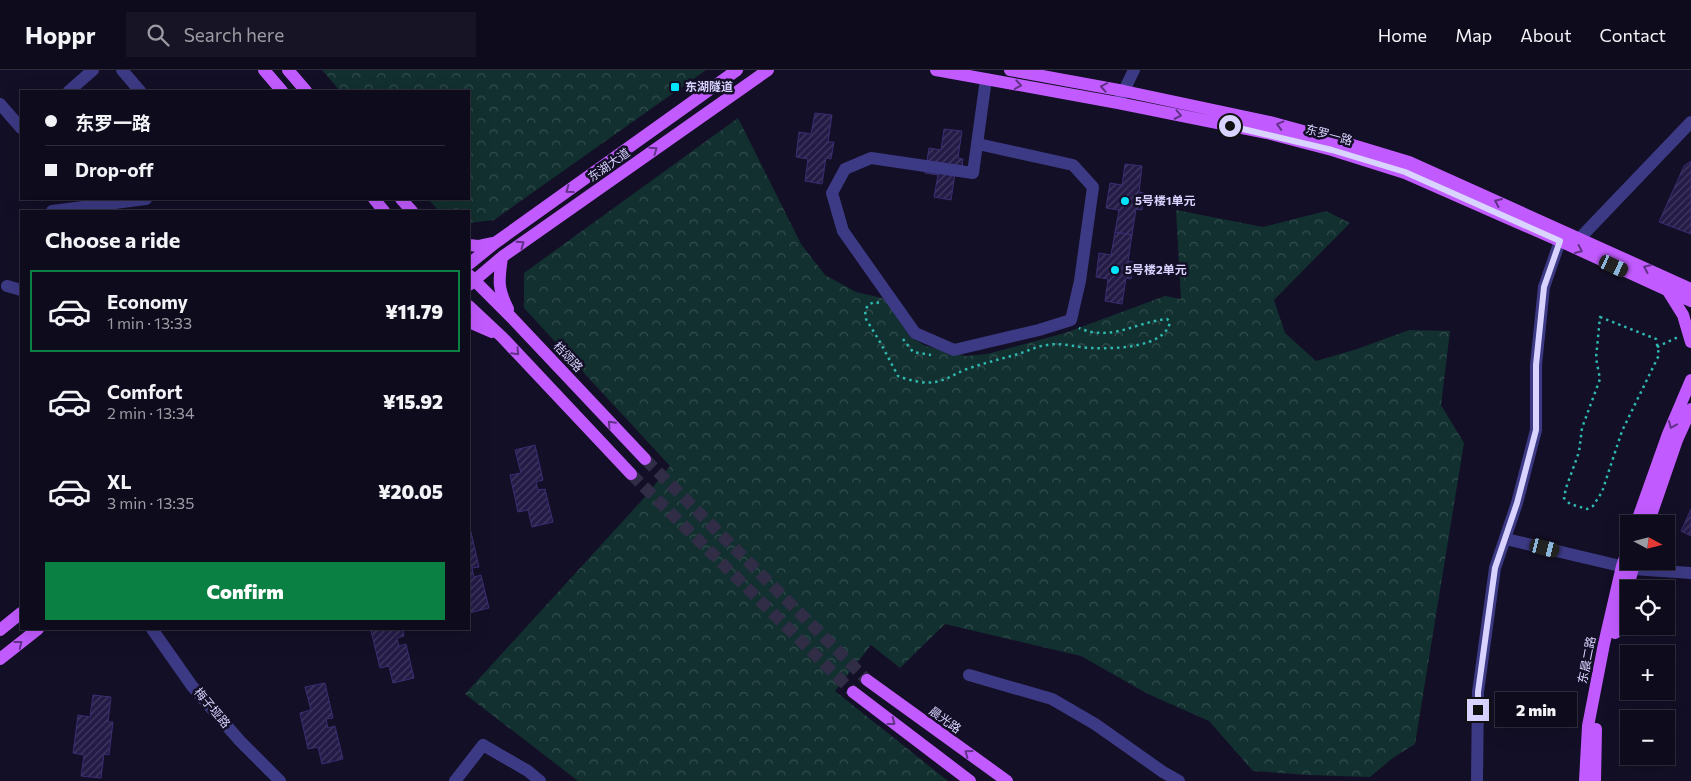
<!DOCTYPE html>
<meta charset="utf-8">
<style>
body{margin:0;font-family:Commissioner,"Noto Sans SC",sans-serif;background:#171425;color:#f1f3f6;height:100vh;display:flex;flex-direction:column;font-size:19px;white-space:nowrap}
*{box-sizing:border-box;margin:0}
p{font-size:16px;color:#9b9ba3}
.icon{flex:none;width:28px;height:28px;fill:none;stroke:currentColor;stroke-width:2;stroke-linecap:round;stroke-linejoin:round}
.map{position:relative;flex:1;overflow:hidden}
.side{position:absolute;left:20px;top:140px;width:450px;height:420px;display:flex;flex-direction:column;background:#0e0b1c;border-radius:0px;box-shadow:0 5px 20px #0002,0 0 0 1px #2e2b3b}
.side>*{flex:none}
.top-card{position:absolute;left:20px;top:20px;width:450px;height:110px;border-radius:0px;box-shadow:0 5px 20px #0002,0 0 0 1px #2e2b3b;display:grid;align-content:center;height:110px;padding:0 25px;background:#0e0b1c}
.needle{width:32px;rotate:97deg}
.buttons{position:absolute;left:1620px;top:445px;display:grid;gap:10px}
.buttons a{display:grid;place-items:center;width:55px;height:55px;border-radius:0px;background:#0e0b1c;box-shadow:0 5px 20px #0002,0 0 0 1px #2e2b3b;font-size:25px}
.end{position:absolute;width:22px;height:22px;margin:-11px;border:6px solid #d9d4ff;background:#111;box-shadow:0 0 0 2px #111}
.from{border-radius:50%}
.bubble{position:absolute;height:35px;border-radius:0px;background:#0e0b1c;box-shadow:0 5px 20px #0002,0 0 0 1px #2e2b3b;font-size:16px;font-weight:800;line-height:35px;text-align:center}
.car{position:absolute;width:15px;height:30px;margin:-15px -8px;border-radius:6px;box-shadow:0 0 4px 1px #0007;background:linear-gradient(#222 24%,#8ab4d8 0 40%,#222 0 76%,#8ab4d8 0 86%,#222 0)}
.top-card b{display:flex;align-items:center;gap:18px;height:48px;font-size:19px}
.top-card b+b{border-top:1px solid #2e2b3b}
.top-card i{width:12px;height:12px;background:#f1f3f6}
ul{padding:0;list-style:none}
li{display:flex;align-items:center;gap:15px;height:82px;margin:0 10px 8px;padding:0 15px;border:2px solid transparent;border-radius:0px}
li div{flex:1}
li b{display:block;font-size:19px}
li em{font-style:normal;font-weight:800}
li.selected{border-color:#0b8043}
li>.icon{width:45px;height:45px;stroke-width:1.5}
h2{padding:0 25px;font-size:22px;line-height:60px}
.action{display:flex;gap:10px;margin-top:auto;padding:10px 25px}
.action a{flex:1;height:58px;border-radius:0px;background:#0b8043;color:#fff;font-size:20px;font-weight:800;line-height:58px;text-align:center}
header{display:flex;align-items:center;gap:30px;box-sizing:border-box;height:70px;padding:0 25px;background:#0e0b1c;border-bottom:1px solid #2e2b3b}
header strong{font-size:24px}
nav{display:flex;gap:28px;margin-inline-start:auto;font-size:18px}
.search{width:350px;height:45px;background:#171425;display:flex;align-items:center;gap:12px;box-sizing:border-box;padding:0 18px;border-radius:0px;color:#9b9ba3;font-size:19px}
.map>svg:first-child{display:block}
.forest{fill:url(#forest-crowns)}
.building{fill:url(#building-hatch);stroke:#3b2d73}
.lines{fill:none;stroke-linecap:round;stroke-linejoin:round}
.major-tunnel{stroke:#312d47;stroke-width:12;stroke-dasharray:12 6;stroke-linecap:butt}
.path{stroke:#2fb8b0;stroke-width:2.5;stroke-dasharray:2.5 4;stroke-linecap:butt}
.minor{stroke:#3d3a85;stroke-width:12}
.major{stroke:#c25bff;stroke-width:12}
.oneway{stroke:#623188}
.route{stroke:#d9d4ff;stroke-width:6}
.poi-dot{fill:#00e5ff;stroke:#130f26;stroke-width:2}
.labels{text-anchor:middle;stroke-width:5;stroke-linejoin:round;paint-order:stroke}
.poi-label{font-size:12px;font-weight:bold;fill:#d9d4ff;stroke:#130f26;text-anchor:start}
.street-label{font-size:12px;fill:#d9d4ff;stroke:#130f26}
</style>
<header>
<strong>Hoppr</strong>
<div class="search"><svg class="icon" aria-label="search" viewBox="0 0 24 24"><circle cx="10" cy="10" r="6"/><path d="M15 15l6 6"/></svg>Search here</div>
<nav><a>Home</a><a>Map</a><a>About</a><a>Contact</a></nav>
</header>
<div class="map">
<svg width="1691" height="711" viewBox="0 0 1691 711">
<defs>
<pattern id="forest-crowns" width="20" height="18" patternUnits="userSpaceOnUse" patternTransform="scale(1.25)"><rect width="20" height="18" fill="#12302f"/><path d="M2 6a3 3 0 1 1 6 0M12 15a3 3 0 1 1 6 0" fill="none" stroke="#344d4e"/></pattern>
<pattern id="building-hatch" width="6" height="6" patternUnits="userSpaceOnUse" patternTransform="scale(1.25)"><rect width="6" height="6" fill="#241b47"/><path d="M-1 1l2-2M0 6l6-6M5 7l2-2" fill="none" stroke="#433b63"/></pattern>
</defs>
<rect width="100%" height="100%" fill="#130f26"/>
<path class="forest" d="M322,0H706L494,150L469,153V141H439L428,129H469V21H340Z
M738,48L801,174L825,205L856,222L882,228L889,235L910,267L926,276L966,286L987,284L1065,263L1165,226L1181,229L1176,140L1263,157L1326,141L1350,153L1274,230L1285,263L1316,291L1357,279L1409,260L1450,261L1441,335L1464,373L1415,674L1394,687L1370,707L1309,705L1253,701L1209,651L1148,624L1081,586L945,554L900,598L871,575L835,621L948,711H578L465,624L644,428L670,396L524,238V203Z"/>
<path class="building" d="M815,43L832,45L828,72H834L831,89L826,88L822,114L805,111L808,89L796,87L799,62L811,64Z
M944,59L962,61L958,88L963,89L961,105L955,104L951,130L934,127L938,105L925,103L929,78L941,80Z
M1691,91V164L1659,152L1684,96Z
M1125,94L1142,96L1139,122L1144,123L1142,140L1136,139L1132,165L1115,162L1119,140L1106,138L1110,113L1122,115Z
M1115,162L1132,165L1128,191L1134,192L1131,209L1126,208L1122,234L1105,231L1108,209L1096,207L1099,183L1111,185Z
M535,375L543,410L536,412L538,420L545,419L553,452L532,457L528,440L518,442L510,405L521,403L515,380Z
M1691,439V466L1681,461Z
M469,462H471L479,497L472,498L474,507L481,505L489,538L469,543Z
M382,559H403L404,566L397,568L399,576L406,574L414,608L393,613L389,596L380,598L371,561Z
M325,613L333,648L326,649L328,658L335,656L343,689L322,694L318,677L308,679L300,643L311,640L305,617Z
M93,625L111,627L108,652H113L109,685L104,684L101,708L81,706L84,685L73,683L78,645L90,647Z"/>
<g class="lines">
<path class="major-tunnel" d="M645,389L867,610
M631,404L853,622"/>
<path class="path" d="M879,233L876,232L869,234L865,240L866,249L880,272L898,306C908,310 924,314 935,312C947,310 956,303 967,299C984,293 1001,289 1018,284C1028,281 1037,276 1047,275C1062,272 1078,278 1093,278C1114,279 1165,278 1170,252L1167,249C1136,252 1111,272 1079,258
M1600,247L1656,269L1659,285L1622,361L1602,422L1593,436L1587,439L1570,434L1564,428L1566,418L1579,382L1582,358L1600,309L1596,288Z
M903,269L913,282L931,285
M1657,277L1678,267"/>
<path class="minor" d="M122,0L140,21
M69,21L93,0
M1119,31L1134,0
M0,34L21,58
M978,74L1073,95L1093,117L1080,211L1071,250L1039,260L954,280L915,263L843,161L832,123L845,99L871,88L973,103L986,9
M52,141L146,129
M1580,168L1691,52
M7,216L21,220
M1506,469L1633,499L1691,503
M152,559L192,616L240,671L280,711
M969,605L1052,629L1095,654L1163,702L1179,711
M455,711L483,675L528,701L540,711
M1477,711L1478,622L1495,498L1517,433L1536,360V295L1544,217L1560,171"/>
<path class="major" d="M264,0L282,21
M288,0L306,21
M936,0L1118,33L1267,63L1332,80L1405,103L1560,171L1691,231
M1010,0L1124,21L1270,52L1336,70L1409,92L1691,219
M374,129L384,141
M401,129L412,141
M469,175L478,176L492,173
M502,187C499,210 497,217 508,239
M469,194L495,173L737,0
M469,205L512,248L645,389
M469,215L502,187L768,0
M1668,221L1683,245L1691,272
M469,236L502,267L631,404
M469,252L492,262
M1636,454L1668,364L1691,310
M1648,454L1677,370L1691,339
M0,560L21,543
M1615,563L1635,491
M0,589L38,559
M867,610L1007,711
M853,622L970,711
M1585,711L1588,656L1604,574L1622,496L1629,476
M1595,711L1596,659"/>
</g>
<defs><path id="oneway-chevron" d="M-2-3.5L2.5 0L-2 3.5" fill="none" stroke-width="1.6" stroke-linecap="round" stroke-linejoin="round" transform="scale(1.25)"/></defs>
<g class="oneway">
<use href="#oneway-chevron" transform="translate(1018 15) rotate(10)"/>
<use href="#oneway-chevron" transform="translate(1104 17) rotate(-170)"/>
<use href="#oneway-chevron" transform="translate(1178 45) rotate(12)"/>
<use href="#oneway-chevron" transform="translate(1280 55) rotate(-165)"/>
<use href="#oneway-chevron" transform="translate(654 80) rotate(-35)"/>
<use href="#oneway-chevron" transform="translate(569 120) rotate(144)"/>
<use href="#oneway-chevron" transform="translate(1498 132) rotate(-156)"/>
<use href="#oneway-chevron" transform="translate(521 174) rotate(-35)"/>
<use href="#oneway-chevron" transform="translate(1579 180) rotate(25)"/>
<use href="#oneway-chevron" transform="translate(1647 198) rotate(-156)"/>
<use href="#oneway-chevron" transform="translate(516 282) rotate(47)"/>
<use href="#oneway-chevron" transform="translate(611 354) rotate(-133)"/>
<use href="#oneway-chevron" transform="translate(1672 355) rotate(113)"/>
<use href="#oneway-chevron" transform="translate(19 574) rotate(-38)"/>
<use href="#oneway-chevron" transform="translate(892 652) rotate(37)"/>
<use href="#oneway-chevron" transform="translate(968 683) rotate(-144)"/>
</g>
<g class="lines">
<path class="route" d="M1230,56L1332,80L1405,102L1560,171L1544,217L1536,295V360L1517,433L1495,498L1478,622V640"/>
</g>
<g class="poi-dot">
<rect x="670" y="12" width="10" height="10" rx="2.5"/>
<circle cx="1125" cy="131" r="5"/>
<circle cx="1115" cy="200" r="5"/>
</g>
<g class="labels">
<g class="poi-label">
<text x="685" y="21">东湖隧道</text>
<text x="1135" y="135">5号楼1单元</text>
<text x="1125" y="204">5号楼2单元</text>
</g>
<g class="street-label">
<text transform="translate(1329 65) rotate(15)" y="4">东罗一路</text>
<text transform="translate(609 95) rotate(-35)" y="4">东湖大道</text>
<text transform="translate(568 287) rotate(47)" y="4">桔颂路</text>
<text transform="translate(1587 590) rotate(-79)" y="4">东晨二路</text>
<text transform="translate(212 638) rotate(50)" y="4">梅子垭路</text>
<text transform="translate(945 650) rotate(36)" y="4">晨光路</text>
</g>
</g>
</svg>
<div class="buttons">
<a><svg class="needle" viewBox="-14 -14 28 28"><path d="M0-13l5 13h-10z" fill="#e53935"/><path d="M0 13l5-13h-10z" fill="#9b9ba3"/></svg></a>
<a><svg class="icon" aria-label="locate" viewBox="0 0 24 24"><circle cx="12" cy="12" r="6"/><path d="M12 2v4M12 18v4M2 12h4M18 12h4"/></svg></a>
<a>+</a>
<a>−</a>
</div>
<i class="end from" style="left:1230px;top:56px"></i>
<i class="end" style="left:1478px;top:640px"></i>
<div class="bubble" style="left:1495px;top:622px;width:82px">2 min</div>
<i class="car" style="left:1614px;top:196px;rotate:115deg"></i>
<i class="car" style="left:1545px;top:478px;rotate:104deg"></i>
<div class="top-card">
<b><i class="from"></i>东罗一路</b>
<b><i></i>Drop-off</b>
</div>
<section class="side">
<h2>Choose a ride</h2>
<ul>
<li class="selected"><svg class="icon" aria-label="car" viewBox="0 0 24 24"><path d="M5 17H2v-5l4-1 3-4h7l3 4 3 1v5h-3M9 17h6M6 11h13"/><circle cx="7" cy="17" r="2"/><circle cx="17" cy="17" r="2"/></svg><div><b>Economy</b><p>1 min · 13:33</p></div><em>¥11.79</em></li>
<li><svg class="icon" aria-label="car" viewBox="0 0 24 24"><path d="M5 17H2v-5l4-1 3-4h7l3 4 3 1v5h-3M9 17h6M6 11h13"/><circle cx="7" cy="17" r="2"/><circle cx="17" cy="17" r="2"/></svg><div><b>Comfort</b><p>2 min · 13:34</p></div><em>¥15.92</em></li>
<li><svg class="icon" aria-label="car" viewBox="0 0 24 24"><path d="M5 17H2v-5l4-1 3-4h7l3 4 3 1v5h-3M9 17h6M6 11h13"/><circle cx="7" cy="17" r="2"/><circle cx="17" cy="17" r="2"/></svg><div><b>XL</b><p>3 min · 13:35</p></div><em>¥20.05</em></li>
</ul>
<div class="action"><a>Confirm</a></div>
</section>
</div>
